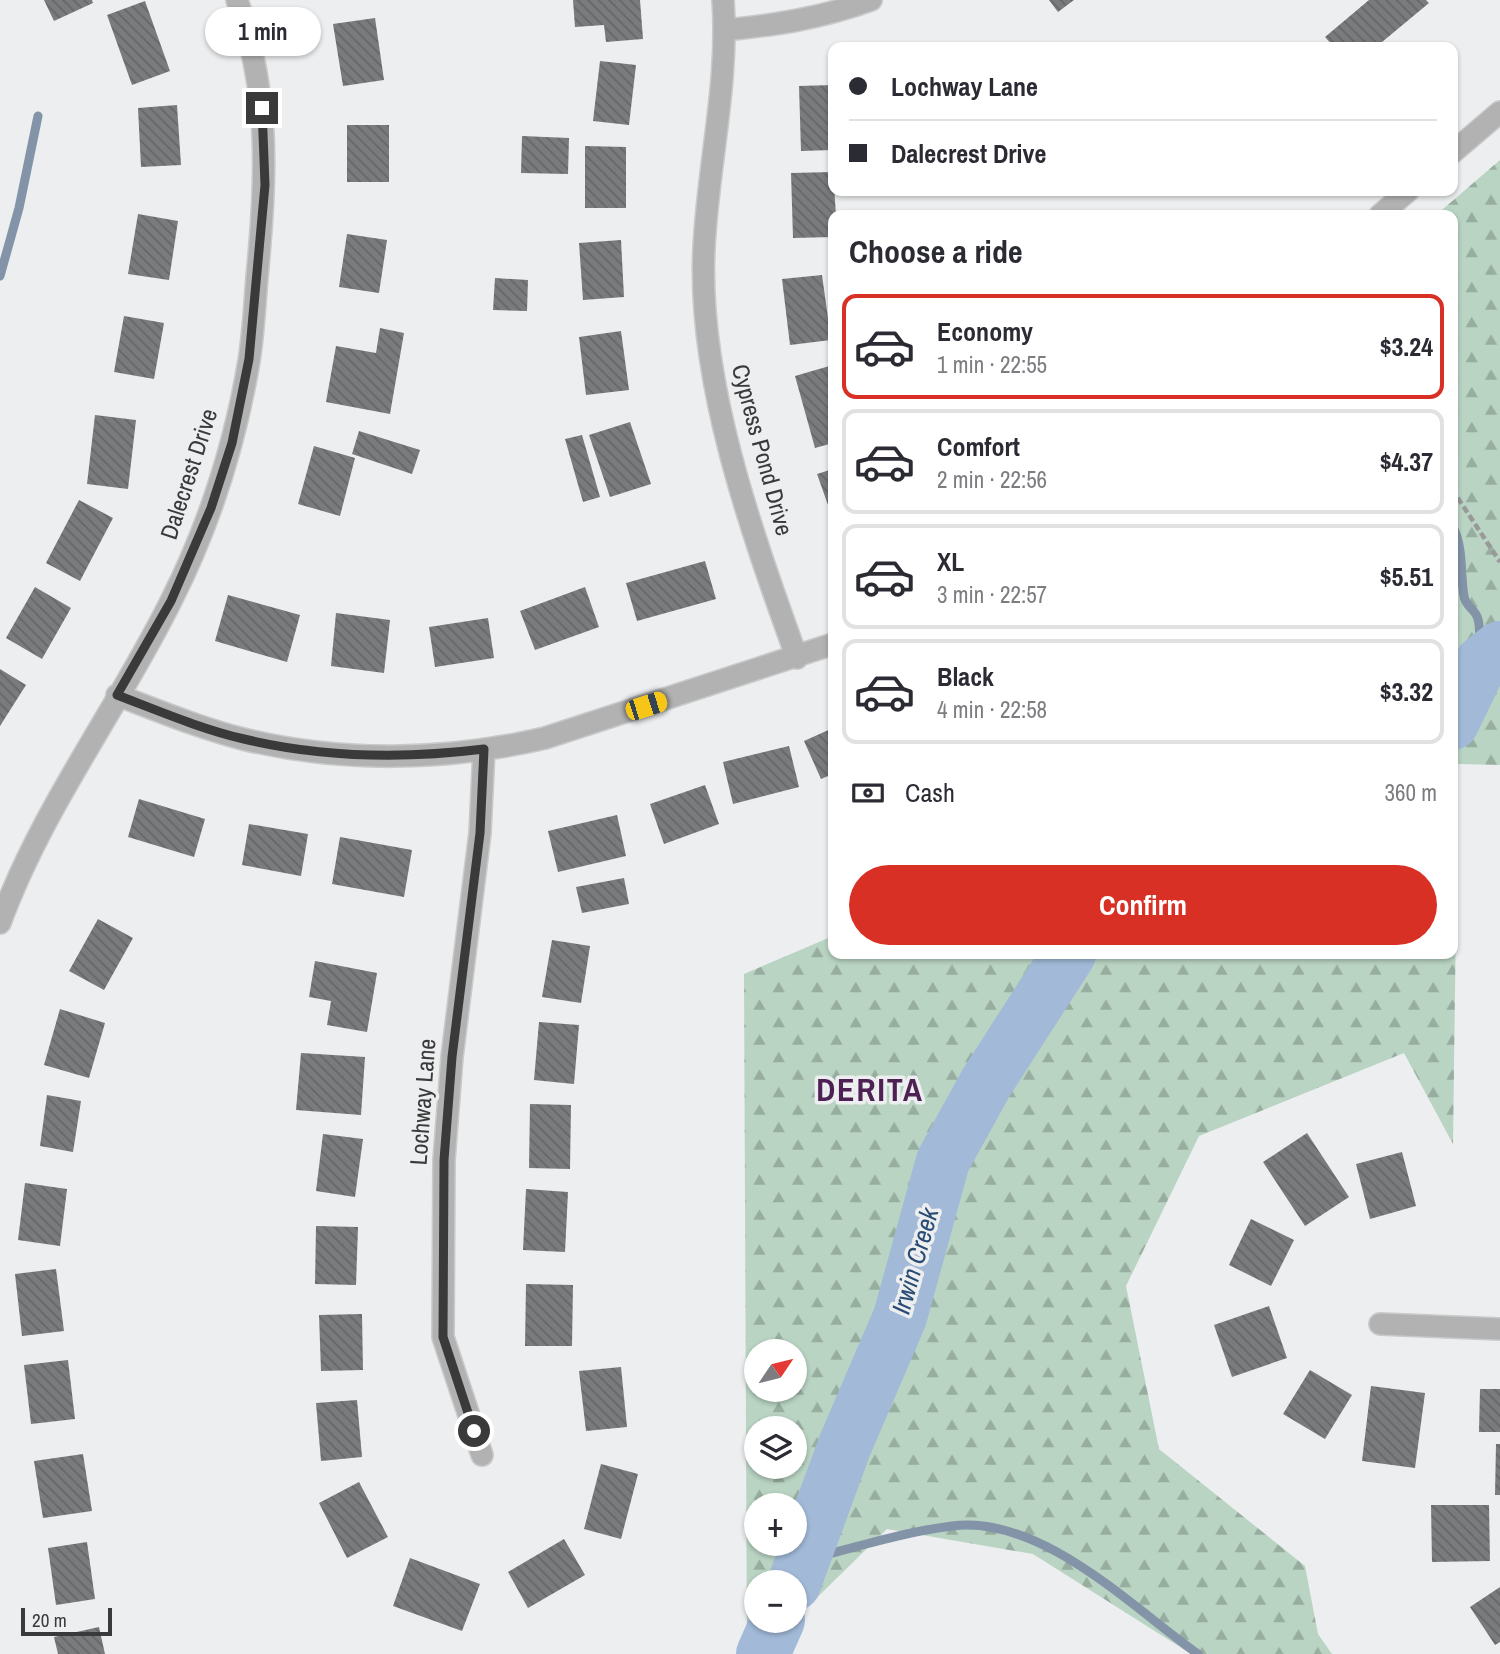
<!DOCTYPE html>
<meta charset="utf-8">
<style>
body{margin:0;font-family:"Archivo Narrow",sans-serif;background:#f7f7f7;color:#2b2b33;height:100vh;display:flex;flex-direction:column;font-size:26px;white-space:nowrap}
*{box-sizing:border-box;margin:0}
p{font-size:23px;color:#7c7c81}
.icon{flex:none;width:38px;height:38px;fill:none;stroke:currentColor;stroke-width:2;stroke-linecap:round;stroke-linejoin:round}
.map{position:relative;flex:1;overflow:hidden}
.drawer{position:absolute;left:828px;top:210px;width:630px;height:749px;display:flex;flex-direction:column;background:#fff;border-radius:14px;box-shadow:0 2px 5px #0004}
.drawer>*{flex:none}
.top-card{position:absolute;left:828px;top:42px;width:630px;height:154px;border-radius:14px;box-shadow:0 2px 5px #0004;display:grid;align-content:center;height:154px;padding:0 21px;background:#fff}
.needle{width:46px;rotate:55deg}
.tools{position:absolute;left:744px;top:1339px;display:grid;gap:14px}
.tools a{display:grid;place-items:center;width:63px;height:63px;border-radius:50%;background:#fff;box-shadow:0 2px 5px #0004;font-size:35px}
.scale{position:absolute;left:21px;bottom:18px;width:91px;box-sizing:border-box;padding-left:7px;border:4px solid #3a3a3a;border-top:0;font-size:19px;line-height:24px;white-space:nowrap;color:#3a3a3a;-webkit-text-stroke:5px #edeeef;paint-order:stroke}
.end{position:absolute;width:32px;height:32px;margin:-16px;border:9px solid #3a3a3a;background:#fff;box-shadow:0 0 0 4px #fff}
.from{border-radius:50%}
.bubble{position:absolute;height:49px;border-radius:24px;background:#fff;box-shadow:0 2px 5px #0004;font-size:23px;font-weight:700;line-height:49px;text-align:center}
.car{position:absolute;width:21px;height:42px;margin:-21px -10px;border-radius:9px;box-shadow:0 0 5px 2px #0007;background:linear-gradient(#f5c518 24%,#345 0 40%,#f5c518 0 76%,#345 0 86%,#f5c518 0)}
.top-card b{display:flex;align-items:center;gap:24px;height:66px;font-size:26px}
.top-card b+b{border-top:2px solid #e1e1e2}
.top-card i{width:18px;height:18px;background:#2b2b33}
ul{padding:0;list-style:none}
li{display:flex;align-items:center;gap:21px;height:105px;margin:0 14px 10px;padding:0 7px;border:4px solid #e1e1e2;border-radius:14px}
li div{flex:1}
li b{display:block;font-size:26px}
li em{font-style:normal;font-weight:700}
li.on{border-color:#d93025}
li>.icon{width:63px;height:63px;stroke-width:1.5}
h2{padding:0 21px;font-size:32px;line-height:84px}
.pay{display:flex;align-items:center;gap:18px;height:77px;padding:0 21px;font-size:26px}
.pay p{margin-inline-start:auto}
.cta{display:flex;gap:14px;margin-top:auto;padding:14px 21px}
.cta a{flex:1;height:80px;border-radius:42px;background:#d93025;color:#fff;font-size:28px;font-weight:700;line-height:80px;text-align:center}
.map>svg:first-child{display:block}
.forest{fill:url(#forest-firs);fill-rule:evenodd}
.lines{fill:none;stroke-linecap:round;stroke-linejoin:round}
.stream{stroke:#8394a9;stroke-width:9}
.river{stroke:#a2bad8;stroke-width:54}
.building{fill:url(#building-back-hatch)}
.minor-casing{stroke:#c9cacb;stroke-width:24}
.path{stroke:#99999a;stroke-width:4.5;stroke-dasharray:7 3.5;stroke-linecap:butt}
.minor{stroke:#b2b2b2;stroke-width:21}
.route{stroke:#3a3a3a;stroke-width:9}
.labels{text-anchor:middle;stroke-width:7;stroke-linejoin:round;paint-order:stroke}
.street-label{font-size:24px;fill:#3a3a3a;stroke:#edeeef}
.water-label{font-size:26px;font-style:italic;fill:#294c75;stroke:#edeeef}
.district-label{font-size:32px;font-weight:bold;letter-spacing:2px;fill:#4e2154;stroke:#edeeef}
</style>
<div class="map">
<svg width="1500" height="1654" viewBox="0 0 1500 1654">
<defs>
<pattern id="forest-firs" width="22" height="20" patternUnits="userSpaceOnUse" patternTransform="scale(1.75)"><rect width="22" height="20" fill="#b9d4c3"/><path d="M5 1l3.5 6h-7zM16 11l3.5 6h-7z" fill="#97ad9f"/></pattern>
<pattern id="building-back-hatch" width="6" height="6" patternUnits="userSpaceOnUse" patternTransform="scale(1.75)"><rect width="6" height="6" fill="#7a7b7c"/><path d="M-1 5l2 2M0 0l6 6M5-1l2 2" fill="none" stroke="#656667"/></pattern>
</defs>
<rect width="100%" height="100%" fill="#edeeef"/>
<path class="forest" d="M1500,160V765L1458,764L1453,1144L1404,1053L1199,1136L1126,1286L1159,1449L1305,1566L1318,1634L1332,1654H1191L1033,1554L887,1529L794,1620V1582H756V1620H794L760,1654H747L744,974L833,936V954H1452V215H1436ZM756,1351H794V1390H756ZM756,1428H794V1466H756ZM756,1505H794V1544H756Z"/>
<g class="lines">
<path class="stream" d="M0,276L19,208L38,116
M1452,525C1464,546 1460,574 1464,596C1465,606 1476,610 1478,619C1482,635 1477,648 1481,663
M806,1560C853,1548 903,1532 952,1526C1042,1515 1130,1606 1198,1654"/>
<path class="river" d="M1452,723L1481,663L1500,648
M794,1584L845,1445L900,1317L943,1161L986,1083L1069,954
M763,1654L778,1620"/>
</g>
<path class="building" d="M44,0H92L93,3L54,21Z
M573,0H640L643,39L606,42L604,25L575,27Z
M1049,0H1074L1058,12Z
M1369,0H1426L1429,3L1376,47H1334L1325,37Z
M145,1L170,71L132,85L107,15Z
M375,18L384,80L343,86L333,24Z
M600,61L636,65L629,125L593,121Z
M833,85V150L801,151L799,86Z
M177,105L181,165L141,167L138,108Z
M347,125H389V182H347Z
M522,136L569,138L568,174L521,173Z
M585,146L626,147V208H585Z
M833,172L836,215H833V237L793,238L791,173Z
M138,214L178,221L169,280L128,274Z
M347,234L387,240L379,293L339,287Z
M621,240L624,297L583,300L579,243Z
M822,275L831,340L790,345L782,279Z
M495,278L528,280L527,311L493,310Z
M124,316L164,323L154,379L114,372Z
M380,328L404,333L390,414L326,402L336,346L376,353Z
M621,331L629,390L586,395L579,337Z
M833,365V443L815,448L795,376Z
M95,415L136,420L128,489L87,484Z
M630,422L651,484L610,497L589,435Z
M359,431L420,450L412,474L352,454Z
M582,435L600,497L583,502L565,439Z
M314,446L355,458L340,516L298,504Z
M833,469V519L817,474Z
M79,500L113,518L80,581L46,563Z
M705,561L716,599L637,621L626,583Z
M35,587L71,608L42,659L6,638Z
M585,587L599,627L535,650L520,611Z
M228,595L300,615L287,662L215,641Z
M336,613L390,620L384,673L331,666Z
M488,618L494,658L435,667L429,627Z
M0,669L26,685L0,726Z
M833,728V774L821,779L804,741Z
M789,746L799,787L733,804L723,762Z
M705,785L719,824L664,844L650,804Z
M139,799L205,819L194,857L128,837Z
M617,815L626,856L558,872L548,831Z
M249,824L308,834L301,876L242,865Z
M340,837L412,850L404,897L332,884Z
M624,878L629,904L582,913L576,887Z
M98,919L133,938L104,990L69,971Z
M552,940L590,946L581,1003L542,997Z
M315,961L377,973L367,1032L327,1025L331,1001L309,997Z
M60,1009L105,1023L89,1078L44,1065Z
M539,1022L579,1025L574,1084L534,1080Z
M301,1053L365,1057L361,1115L296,1110Z
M47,1095L81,1101L73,1152L40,1146Z
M530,1104L571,1105L570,1169L529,1168Z
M1307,1133L1349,1197L1305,1226L1263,1162Z
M323,1134L363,1139L355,1197L316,1191Z
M1402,1152L1416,1206L1370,1219L1356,1164Z
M25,1183L67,1189L60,1246L18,1240Z
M526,1189L568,1192L565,1252L523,1250Z
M1251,1219L1294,1240L1271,1286L1229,1265Z
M316,1226L358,1227L356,1285L315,1284Z
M56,1269L64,1331L22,1336L15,1274Z
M526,1284L573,1285L572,1346H525Z
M1269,1306L1287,1358L1232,1377L1214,1325Z
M362,1314L363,1370L321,1371L319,1315Z
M68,1360L75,1419L31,1424L24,1365Z
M621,1367L627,1427L586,1431L579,1371Z
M1310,1370L1352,1395L1325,1439L1283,1414Z
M1371,1386L1425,1393L1415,1468L1362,1461Z
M1480,1389H1500V1432H1479Z
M357,1400L362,1457L321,1461L316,1403Z
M1496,1444H1500V1495H1495Z
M83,1454L92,1511L43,1518L34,1461Z
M601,1464L638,1474L621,1539L584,1529Z
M359,1482L388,1537L347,1558L319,1503Z
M1431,1505H1489L1490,1561L1432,1562Z
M564,1539L585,1575L528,1608L508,1572Z
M87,1542L95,1599L56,1605L48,1548Z
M410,1558L480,1584L462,1631L393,1606Z
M1500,1587V1642L1495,1645L1470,1607Z
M99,1627L105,1654H58L54,1637Z"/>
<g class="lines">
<defs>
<path id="minor" d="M723,0C729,84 708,164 704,248C697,381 752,533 797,658
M725,30C776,25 822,18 871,0
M1452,153L1500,112
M1380,215L1408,191
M117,695C159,711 200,728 243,739C342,763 446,761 545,738L833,644
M0,923C42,808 117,710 171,601C209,526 235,444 249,361C254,330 255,297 258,266C267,171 269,91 237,0
M1380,1324L1500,1329
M482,1455L443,1337L444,1160L452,1057L480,833L484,749"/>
</defs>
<use href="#minor" class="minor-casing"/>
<path class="path" d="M1452,489L1500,562"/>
<use href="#minor" class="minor"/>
</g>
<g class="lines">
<path class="route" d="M262,108L265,185L249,359L232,443L211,508L171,601L117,695C159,711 201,729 244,739C324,758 404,759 484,749L480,833L452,1057L444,1160L443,1337L474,1431"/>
</g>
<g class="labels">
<g class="street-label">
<text transform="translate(762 450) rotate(75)" y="8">Cypress Pond Drive</text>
<text transform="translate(189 474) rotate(-72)" y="8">Dalecrest Drive</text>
<text transform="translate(423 1102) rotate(-86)" y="8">Lochway Lane</text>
</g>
<g class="water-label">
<text transform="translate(915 1261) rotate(-74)" y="9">Irwin Creek</text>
</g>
<g class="district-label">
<text x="870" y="1101">DERITA</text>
</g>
</g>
</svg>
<div class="tools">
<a><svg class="needle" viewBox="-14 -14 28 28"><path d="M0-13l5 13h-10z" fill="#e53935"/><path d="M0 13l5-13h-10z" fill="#7c7c81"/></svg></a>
<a><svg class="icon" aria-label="layers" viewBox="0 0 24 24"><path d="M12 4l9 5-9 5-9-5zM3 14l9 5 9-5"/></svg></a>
<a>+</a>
<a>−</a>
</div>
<div class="scale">20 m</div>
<i class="end from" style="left:474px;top:1431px"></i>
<i class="end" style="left:262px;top:108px"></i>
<div class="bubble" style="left:205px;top:7px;width:116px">1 min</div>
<i class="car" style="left:646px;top:706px;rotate:72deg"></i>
<div class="top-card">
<b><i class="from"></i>Lochway Lane</b>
<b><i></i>Dalecrest Drive</b>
</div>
<section class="drawer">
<h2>Choose a ride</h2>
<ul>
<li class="on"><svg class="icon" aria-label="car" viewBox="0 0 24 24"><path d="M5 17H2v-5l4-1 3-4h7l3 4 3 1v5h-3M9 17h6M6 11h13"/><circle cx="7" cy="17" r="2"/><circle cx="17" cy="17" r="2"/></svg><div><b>Economy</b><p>1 min · 22:55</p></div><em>$3.24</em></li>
<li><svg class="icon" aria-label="car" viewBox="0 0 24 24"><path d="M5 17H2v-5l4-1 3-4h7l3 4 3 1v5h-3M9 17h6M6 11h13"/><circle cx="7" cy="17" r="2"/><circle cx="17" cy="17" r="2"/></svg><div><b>Comfort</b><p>2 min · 22:56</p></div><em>$4.37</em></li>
<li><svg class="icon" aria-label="car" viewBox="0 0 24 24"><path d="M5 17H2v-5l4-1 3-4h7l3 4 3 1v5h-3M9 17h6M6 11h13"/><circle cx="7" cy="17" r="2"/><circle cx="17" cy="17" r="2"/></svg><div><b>XL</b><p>3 min · 22:57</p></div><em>$5.51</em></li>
<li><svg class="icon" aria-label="car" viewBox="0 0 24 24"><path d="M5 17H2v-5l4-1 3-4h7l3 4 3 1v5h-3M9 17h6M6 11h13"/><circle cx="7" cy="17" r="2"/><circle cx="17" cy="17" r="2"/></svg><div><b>Black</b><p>4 min · 22:58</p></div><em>$3.32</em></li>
</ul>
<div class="pay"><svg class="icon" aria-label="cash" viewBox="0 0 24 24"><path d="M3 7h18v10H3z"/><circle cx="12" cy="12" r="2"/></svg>Cash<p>360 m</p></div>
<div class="cta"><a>Confirm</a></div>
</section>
</div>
